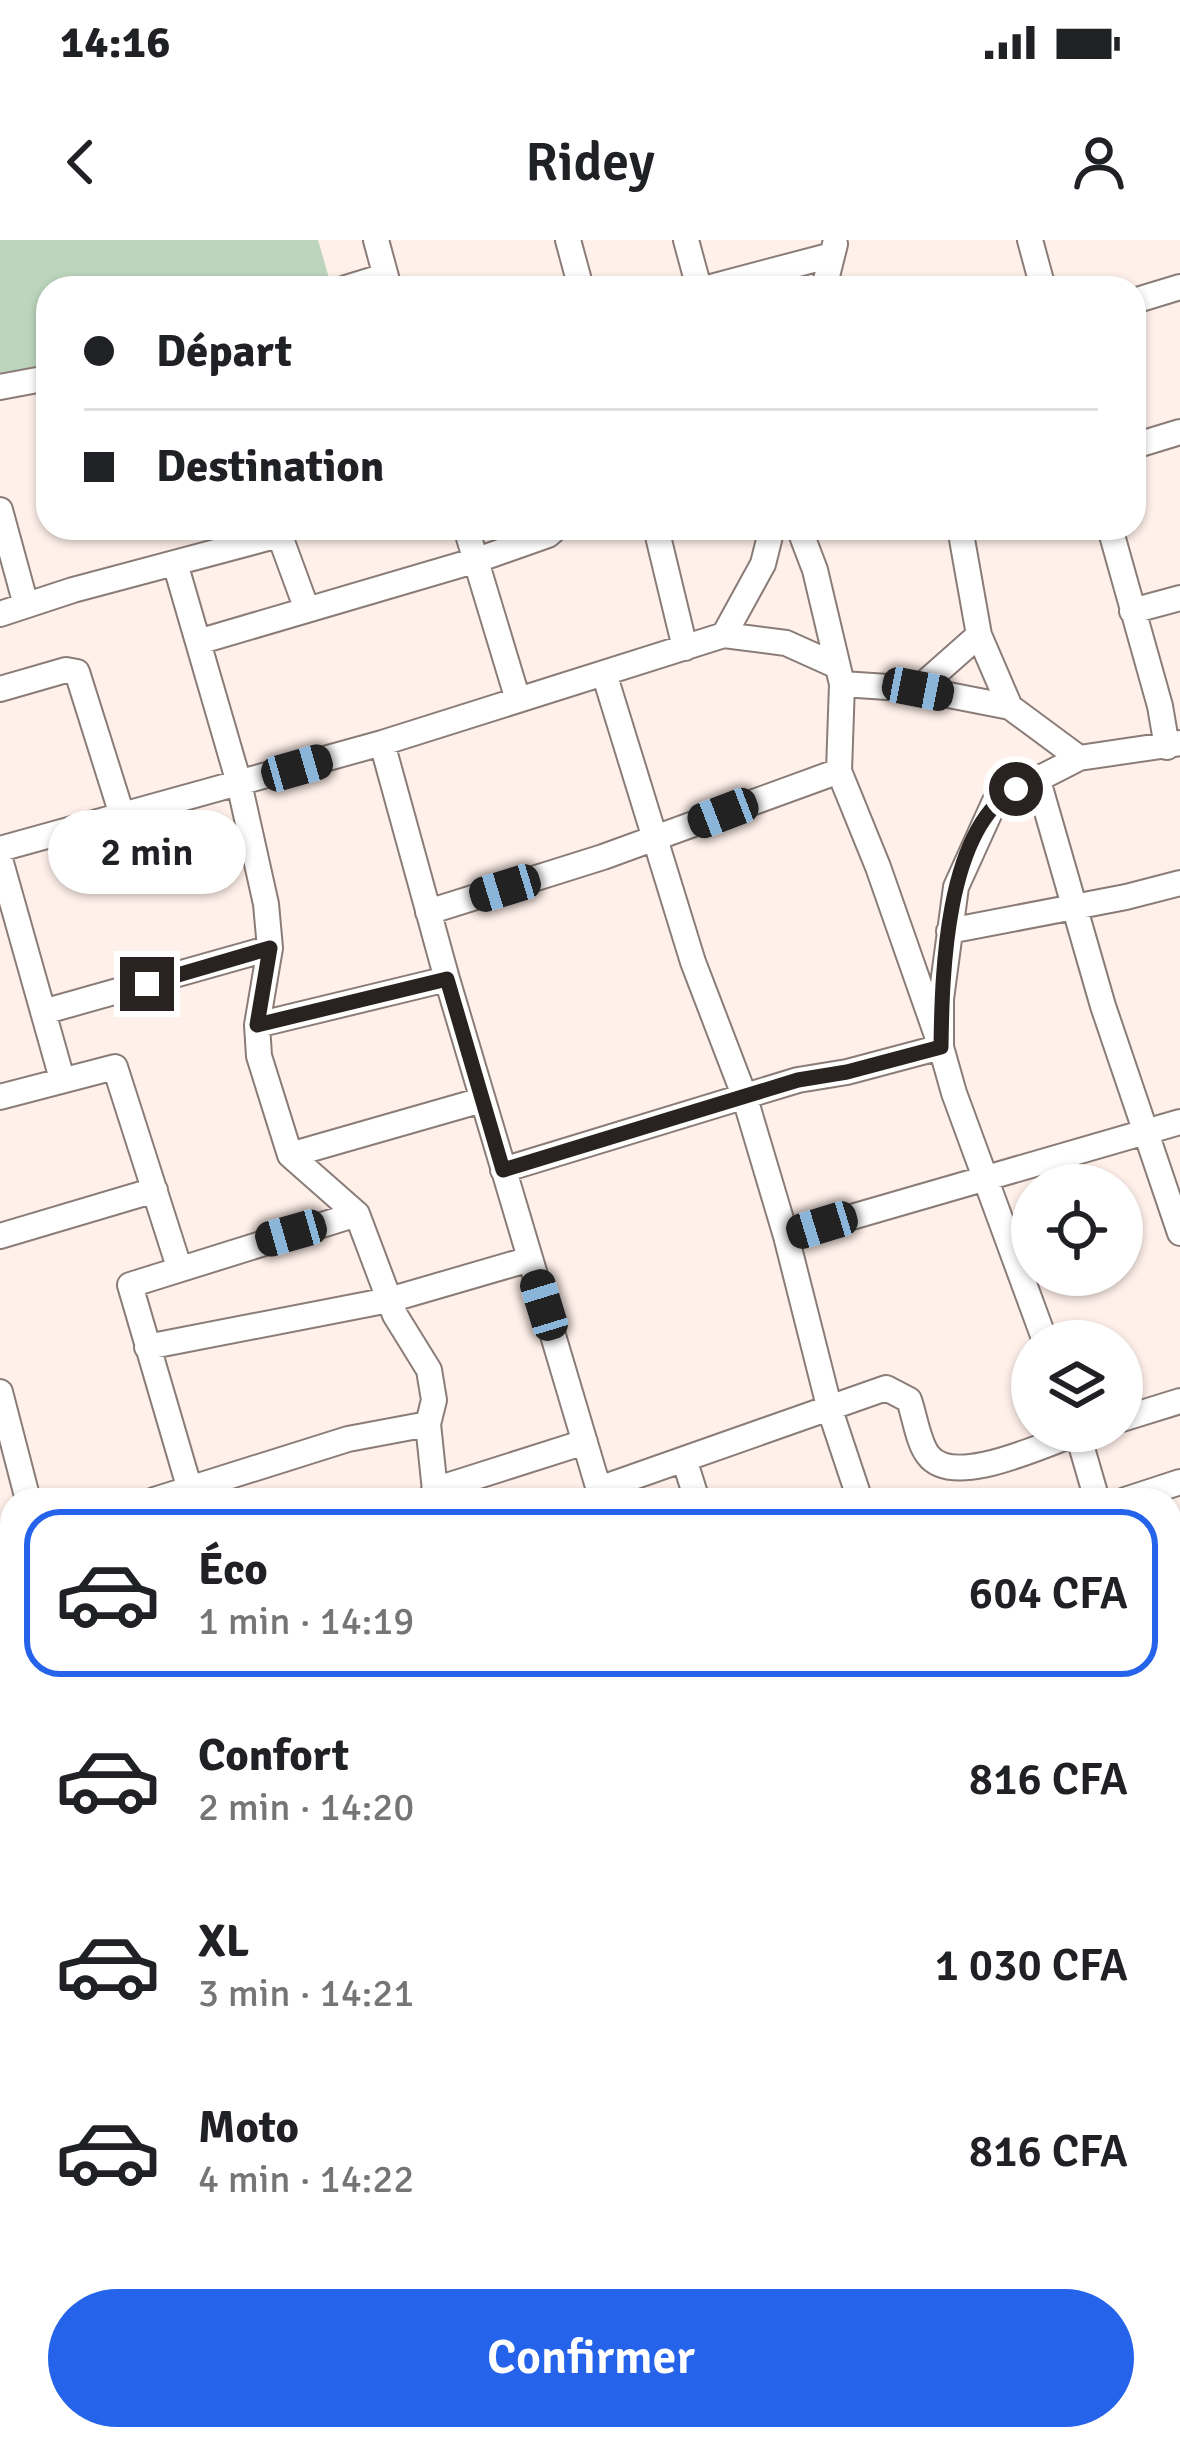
<!DOCTYPE html>
<html lang="fr">
<meta charset="utf-8">
<style>
body{margin:0;font-family:Signika,sans-serif;background:#f6f6f6;color:#202124;height:100vh;display:flex;flex-direction:column;font-size:45px;white-space:nowrap}
*{box-sizing:border-box;margin:0}
p{font-size:39px;color:#757577}
.icon{flex:none;width:66px;height:66px;fill:none;stroke:currentColor;stroke-width:2;stroke-linecap:round;stroke-linejoin:round}
.map{position:relative;flex:1;overflow:hidden}
.drawer{position:absolute;left:0px;top:1248px;width:1182px;height:963px;display:flex;flex-direction:column;background:#fff;border-radius:36px 36px 0 0;box-shadow:0 3px 9px #0004}
.drawer>*{flex:none}
.guide{position:absolute;left:36px;top:36px;width:1110px;height:264px;border-radius:36px;box-shadow:0 3px 9px #0004;display:grid;align-content:center;height:264px;padding:0 48px;background:#fff}
.buttons{position:absolute;left:1011px;top:924px;display:grid;gap:24px}
.buttons a{display:grid;place-items:center;width:132px;height:132px;border-radius:50%;background:#fff;box-shadow:0 3px 9px #0004;font-size:60px}
.end{position:absolute;width:54px;height:54px;margin:-27px;border:15px solid #282220;background:#fff;box-shadow:0 0 0 6px #fff}
.from{border-radius:50%}
.bubble{position:absolute;height:84px;border-radius:42px;background:#fff;box-shadow:0 3px 9px #0004;font-size:39px;font-weight:600;line-height:84px;text-align:center}
.car{position:absolute;width:36px;height:72px;margin:-36px -18px;border-radius:15px;box-shadow:0 0 9px 3px #0007;background:linear-gradient(#222 24%,#8ab4d8 0 40%,#222 0 76%,#8ab4d8 0 86%,#222 0)}
.guide b{display:flex;align-items:center;gap:42px;height:114px;font-size:45px}
.guide b+b{border-top:3px solid #e0e0e0}
.guide i{width:30px;height:30px;background:#202124}
ul{padding:21px 0 0;list-style:none}
li{display:flex;align-items:center;gap:36px;height:168px;margin:0 24px 18px;padding:0 24px;border:6px solid transparent;border-radius:36px}
li div{flex:1}
li b{display:block;font-size:45px}
li em{font-style:normal;font-weight:600}
li.selected{border-color:#2563eb}
li>.icon{width:108px;height:108px;stroke-width:1.5}
.cta{display:flex;gap:24px;margin-top:auto;padding:24px 48px}
.cta a{flex:1;height:138px;border-radius:72px;background:#2563eb;color:#fff;font-size:48px;font-weight:600;line-height:138px;text-align:center}
.status{display:flex;justify-content:space-between;align-items:center;height:84px;padding:0 60px;background:#fff;direction:ltr}
.status svg{height:33px;fill:currentColor}
header{display:flex;justify-content:space-between;align-items:center;height:156px;padding:0 48px;background:#fff;font-size:54px;font-weight:600}
.map>svg:first-child{display:block}
.green{fill:#bdd5bd}
.lines{fill:none;stroke-linecap:round;stroke-linejoin:round}
.minor-casing{stroke:#8a7c77;stroke-width:28}
.minor{stroke:#fff;stroke-width:24}
.route{stroke:#282220;stroke-width:15}
</style>
<div class="status"><b>14:16</b><svg viewBox="0 0 49 12"><path d="M0 12V9h3v3zM5 12V6h3v6zM10 12V3h3v9zM15 12V0h3v12zM26 1h20v11H26zM47 4h2v5h-2z"/></svg></div>
<header><svg class="icon" aria-label="back" viewBox="0 0 24 24"><path d="M15 5l-7 7 7 7"/></svg>Ridey<svg class="icon" aria-label="person" viewBox="0 0 24 24"><circle cx="12" cy="8" r="4"/><path d="M4 21q1-7 8-7t8 7"/></svg></header>
<div class="map">
<svg width="1180" height="2210" viewBox="0 0 1180 2210">
<rect width="100%" height="100%" fill="#fff0ea"/>
<path class="green" d="M0,0H318L329,38L296,48H48V122L0,137Z"/>
<g class="lines">
<defs>
<path id="minor" d="M376,0L389,48
M568,0L581,48
M686,0L699,48
M1030,0L1043,48
M346,48L385,36
M707,48L832,15
M824,48L835,4
M1134,61L1180,47
M0,147L48,138
M1134,206L1180,192
M0,270L26,365
M277,288L306,367
M466,288L518,460
M656,288L685,408
M960,288L979,395L1010,467
M1110,288L1160,466L1167,507
M175,323L239,543L266,664L270,708L257,785L259,816L290,915L357,974L395,1075L429,1130L434,1160L428,1184L436,1260
M1132,371L1180,358
M0,374L73,350L279,295
M724,395L763,324L772,288
M198,402L477,320L548,295L556,288
M604,433L693,722L744,855L786,996L830,1170L860,1260
M842,444L918,449L1010,467L1079,518L1180,503
M0,449L66,430L77,432L122,575
M918,449L979,395
M382,503L447,739L602,1260
M1037,537L1103,766L1180,993
M0,609L382,503L724,395L786,403L835,425
M0,619L62,839
M428,672L603,617L839,531
M949,691L1126,657L1180,643
M43,772L270,708
M257,785L447,739
M0,857L115,827L179,1027
M290,915L482,860
M503,930L798,840L847,832L941,807L878,627L839,531L842,444L815,330L799,288
M0,996L155,950
M786,996L1180,882
M1045,1101L954,853L941,807V759L956,647L995,561L1079,518
M147,1107L389,1060L530,1019
M0,1152L28,1260
M1122,1179L1180,1161
M1077,1191L1097,1260
M685,1222L697,1260
M599,1249L886,1148L909,1160C915,1177 918,1202 928,1215C954,1250 1048,1202 1083,1191
M434,1250L585,1202
M154,1260L348,1199L428,1184
M193,1260L130,1045L357,974
M1125,1260L1180,1242
M1170,1444L1180,1441
M0,1552L12,1548
M1170,1554L1180,1551
M1170,1614H1180
M0,1712L12,1751
M1170,1802L1180,1801
M9,1894L12,1909
M1170,1986L1180,1984
M1170,2073L1180,2072
M0,2087L12,2085
M1170,2113L1180,2133
M152,2199L156,2210
M335,2199L339,2210
M500,2199L502,2210
M832,2199L835,2210
M22,2210L57,2199
M885,2210L933,2199"/>
</defs>
<use href="#minor" class="minor-casing"/>
<use href="#minor" class="minor"/>
</g>
<g class="lines">
<path class="route" d="M147,744L270,708L257,785L447,739L503,930L798,840L847,832L941,807C942,735 945,588 1016,549"/>
</g>
</svg>
<div class="buttons">
<a><svg class="icon" aria-label="locate" viewBox="0 0 24 24"><circle cx="12" cy="12" r="6"/><path d="M12 2v4M12 18v4M2 12h4M18 12h4"/></svg></a>
<a><svg class="icon" aria-label="layers" viewBox="0 0 24 24"><path d="M12 4l9 5-9 5-9-5zM3 14l9 5 9-5"/></svg></a>
</div>
<i class="end from" style="left:1016px;top:549px"></i>
<i class="end" style="left:147px;top:744px"></i>
<div class="bubble" style="left:48px;top:570px;width:198px">2 min</div>
<i class="car" style="left:918px;top:449px;rotate:101deg"></i>
<i class="car" style="left:297px;top:528px;rotate:74deg"></i>
<i class="car" style="left:723px;top:573px;rotate:249deg"></i>
<i class="car" style="left:505px;top:648px;rotate:253deg"></i>
<i class="car" style="left:822px;top:985px;rotate:253deg"></i>
<i class="car" style="left:291px;top:993px;rotate:254deg"></i>
<i class="car" style="left:544px;top:1065px;rotate:343deg"></i>
<div class="guide">
<b><i class="from"></i>Départ</b>
<b><i></i>Destination</b>
</div>
<section class="drawer">
<ul>
<li class="selected"><svg class="icon" aria-label="car" viewBox="0 0 24 24"><path d="M5 17H2v-5l4-1 3-4h7l3 4 3 1v5h-3M9 17h6M6 11h13"/><circle cx="7" cy="17" r="2"/><circle cx="17" cy="17" r="2"/></svg><div><b>Éco</b><p>1 min · 14:19</p></div><em>604 CFA</em></li>
<li><svg class="icon" aria-label="car" viewBox="0 0 24 24"><path d="M5 17H2v-5l4-1 3-4h7l3 4 3 1v5h-3M9 17h6M6 11h13"/><circle cx="7" cy="17" r="2"/><circle cx="17" cy="17" r="2"/></svg><div><b>Confort</b><p>2 min · 14:20</p></div><em>816 CFA</em></li>
<li><svg class="icon" aria-label="car" viewBox="0 0 24 24"><path d="M5 17H2v-5l4-1 3-4h7l3 4 3 1v5h-3M9 17h6M6 11h13"/><circle cx="7" cy="17" r="2"/><circle cx="17" cy="17" r="2"/></svg><div><b>XL</b><p>3 min · 14:21</p></div><em>1 030 CFA</em></li>
<li><svg class="icon" aria-label="car" viewBox="0 0 24 24"><path d="M5 17H2v-5l4-1 3-4h7l3 4 3 1v5h-3M9 17h6M6 11h13"/><circle cx="7" cy="17" r="2"/><circle cx="17" cy="17" r="2"/></svg><div><b>Moto</b><p>4 min · 14:22</p></div><em>816 CFA</em></li>
</ul>
<div class="cta"><a>Confirmer</a></div>
</section>
</div>
